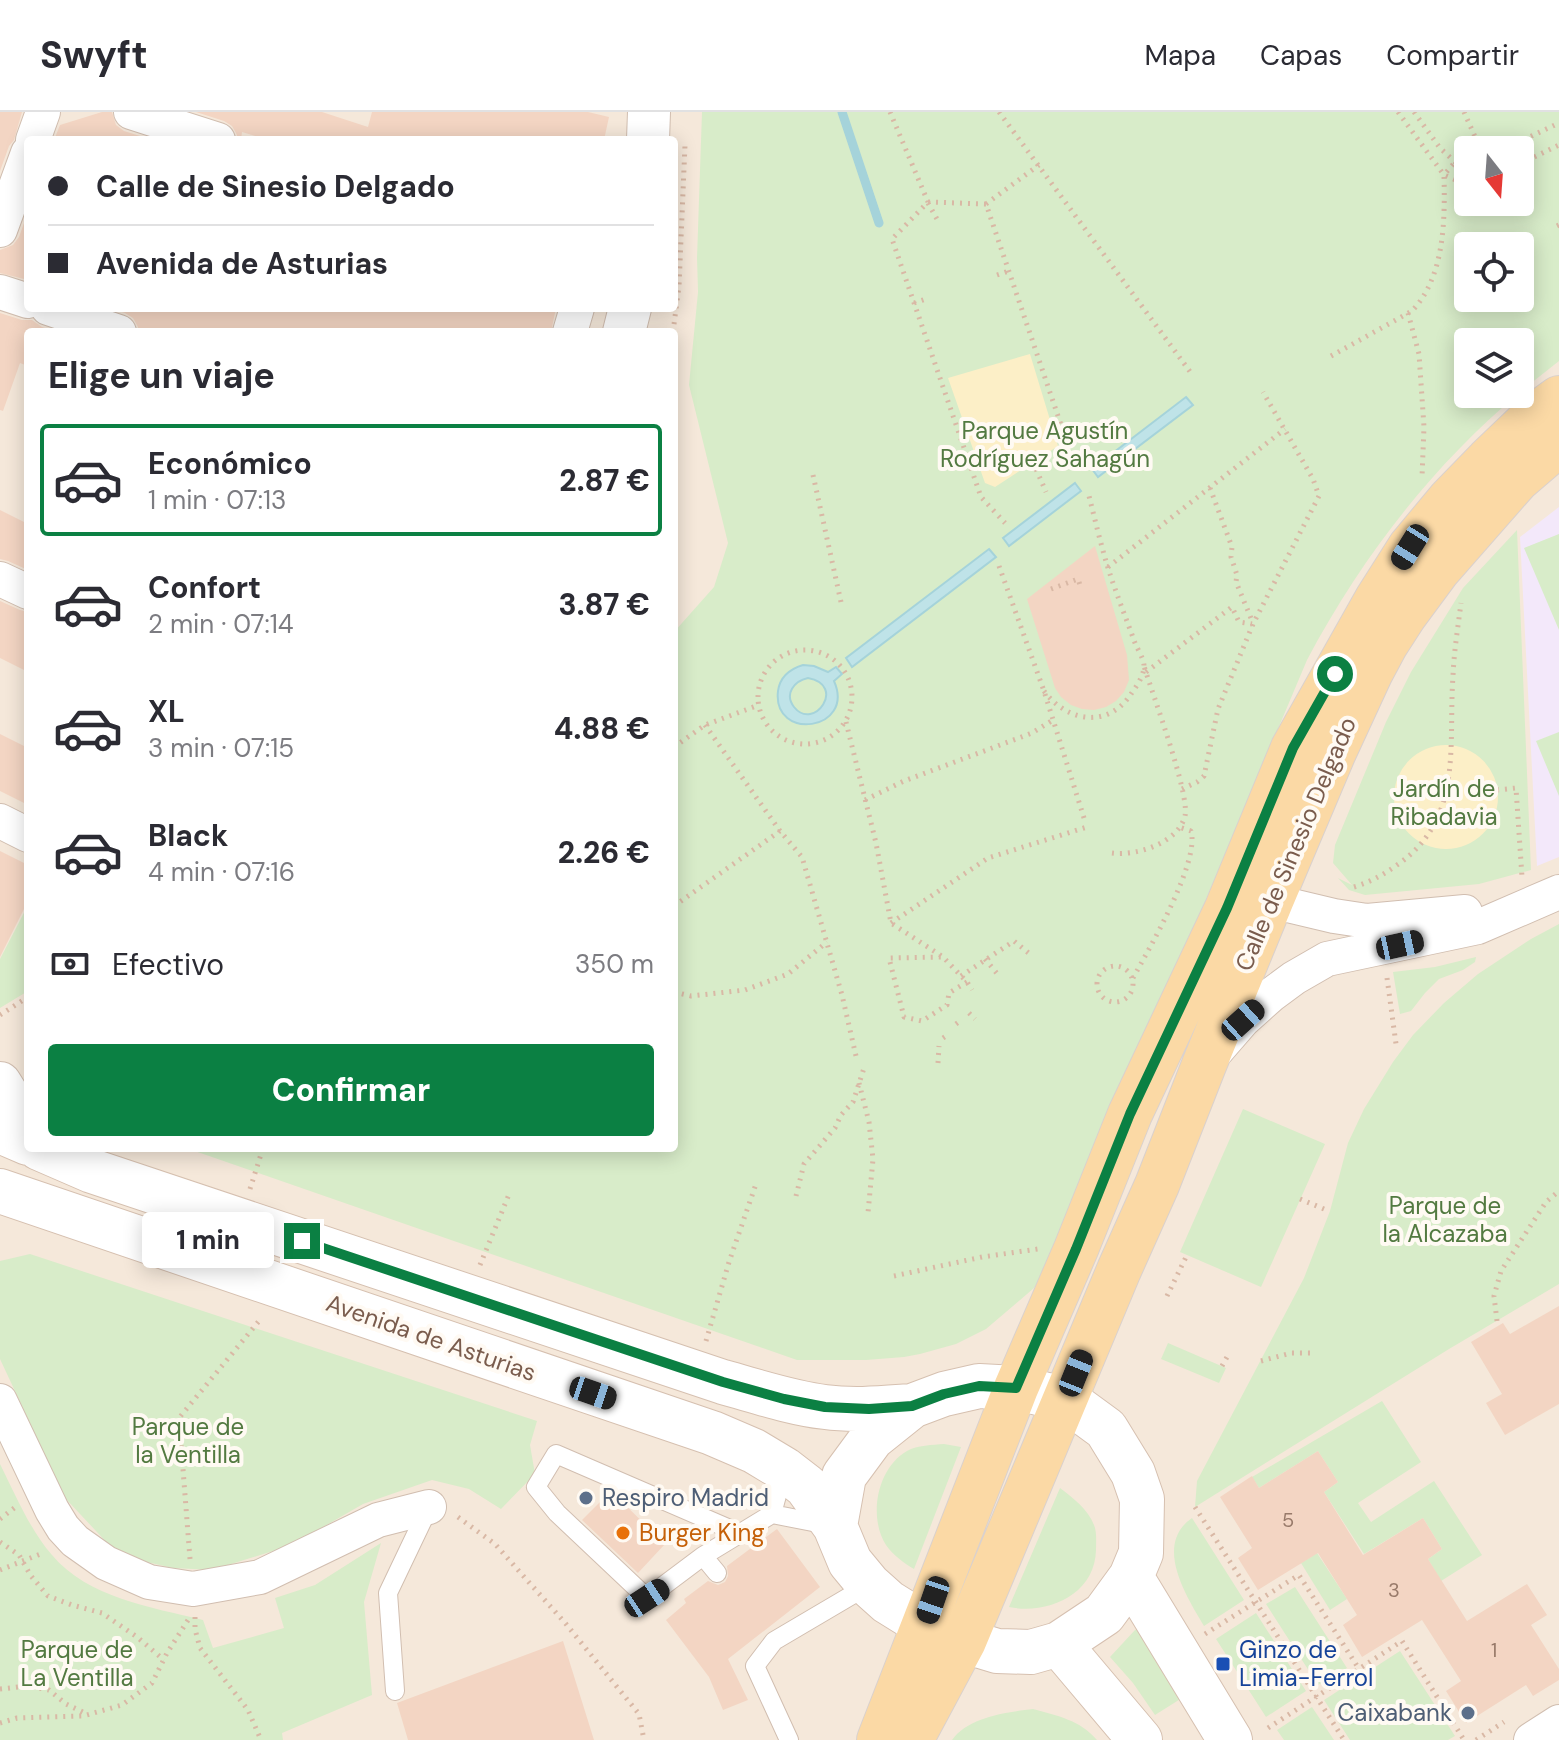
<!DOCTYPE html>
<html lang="es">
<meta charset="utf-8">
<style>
body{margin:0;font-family:"DM Sans",sans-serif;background:#f2f2f3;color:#2b2b33;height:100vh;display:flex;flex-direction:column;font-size:30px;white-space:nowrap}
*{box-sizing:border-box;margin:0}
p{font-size:26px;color:#7c7c81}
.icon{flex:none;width:44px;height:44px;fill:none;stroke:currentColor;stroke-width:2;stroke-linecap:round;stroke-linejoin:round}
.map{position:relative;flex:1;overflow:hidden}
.sheet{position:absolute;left:24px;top:216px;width:654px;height:824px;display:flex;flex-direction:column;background:#fff;border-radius:8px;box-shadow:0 4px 20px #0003}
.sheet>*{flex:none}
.top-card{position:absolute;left:24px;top:24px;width:654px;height:176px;border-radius:8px;box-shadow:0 4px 20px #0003;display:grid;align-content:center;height:176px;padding:0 24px;background:#fff}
.needle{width:52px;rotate:163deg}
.tools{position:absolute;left:1454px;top:24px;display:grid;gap:16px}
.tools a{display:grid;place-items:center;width:80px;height:80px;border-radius:8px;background:#fff;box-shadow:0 4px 20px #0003;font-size:40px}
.end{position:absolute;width:36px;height:36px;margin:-18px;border:10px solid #0b8043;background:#fff;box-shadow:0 0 0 4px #fff}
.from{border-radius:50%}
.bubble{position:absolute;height:56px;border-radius:8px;background:#fff;box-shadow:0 4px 20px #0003;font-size:26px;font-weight:800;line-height:56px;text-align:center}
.car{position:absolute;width:24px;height:48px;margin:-24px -12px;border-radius:10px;box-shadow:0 0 6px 2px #0007;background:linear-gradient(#222 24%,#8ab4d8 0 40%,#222 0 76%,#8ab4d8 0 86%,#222 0)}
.top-card b{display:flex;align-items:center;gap:28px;height:76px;font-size:30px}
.top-card b+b{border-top:2px solid #e1e1e2}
.top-card i{width:20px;height:20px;background:#2b2b33}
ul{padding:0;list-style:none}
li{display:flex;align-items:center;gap:24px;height:112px;margin:0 16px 12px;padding:0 8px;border:4px solid transparent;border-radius:8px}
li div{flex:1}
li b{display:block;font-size:30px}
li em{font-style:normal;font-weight:800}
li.selected{border-color:#0b8043}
li>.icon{width:72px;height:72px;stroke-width:1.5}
h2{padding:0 24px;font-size:36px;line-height:96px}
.pay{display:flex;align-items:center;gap:20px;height:88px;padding:0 24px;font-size:30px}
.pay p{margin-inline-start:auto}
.action{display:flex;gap:16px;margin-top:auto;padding:16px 24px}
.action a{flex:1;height:92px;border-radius:8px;background:#0b8043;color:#fff;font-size:32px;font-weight:800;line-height:92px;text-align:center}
header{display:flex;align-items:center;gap:48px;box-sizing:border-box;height:112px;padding:0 40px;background:#fff;border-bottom:2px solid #e1e1e2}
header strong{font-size:38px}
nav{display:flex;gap:44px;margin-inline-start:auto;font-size:28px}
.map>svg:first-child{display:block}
.residential{fill:#f5e8da;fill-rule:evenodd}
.education{fill:#f3e8fa}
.green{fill:#d8ecc9;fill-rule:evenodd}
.sand{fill:#fcefc7}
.water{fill:#bfe3e8;stroke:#a5d3da;stroke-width:2;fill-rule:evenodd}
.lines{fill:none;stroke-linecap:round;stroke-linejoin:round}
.stream{stroke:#a5d3da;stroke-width:9}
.building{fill:#f3d5c3}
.service-casing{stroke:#d1beb0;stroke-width:20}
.minor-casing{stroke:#d1beb0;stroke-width:36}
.tertiary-casing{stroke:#d1beb0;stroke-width:44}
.secondary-casing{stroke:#d6c0b0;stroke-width:46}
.primary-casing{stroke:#dad1cd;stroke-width:46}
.path{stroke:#d9b8a5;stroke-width:5;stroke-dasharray:2 6;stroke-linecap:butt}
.service{stroke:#fff;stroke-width:18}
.minor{stroke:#fff;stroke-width:34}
.tertiary{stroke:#fff;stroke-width:42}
.secondary{stroke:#fff;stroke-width:44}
.primary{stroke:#fbd9a5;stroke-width:44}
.route{stroke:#0b8043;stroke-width:10}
.service-dot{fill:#5c6f8a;stroke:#fffaf3;stroke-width:3}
.food-dot{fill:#e8710a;stroke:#fffaf3;stroke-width:3}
.transit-dot{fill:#1a4fb4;stroke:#fffaf3;stroke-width:3}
.labels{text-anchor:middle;stroke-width:8;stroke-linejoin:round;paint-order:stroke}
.number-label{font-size:20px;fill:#987a6a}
.park-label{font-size:24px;fill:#537a41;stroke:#fffaf3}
.street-label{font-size:24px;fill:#7a5c4d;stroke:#fffaf3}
.service-label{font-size:24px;fill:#4e5e75;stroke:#fffaf3;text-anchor:start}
.food-label{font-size:24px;fill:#c56008;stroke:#fffaf3;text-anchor:start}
.transit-label{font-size:24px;fill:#164399;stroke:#fffaf3;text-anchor:start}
</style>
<header>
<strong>Swyft</strong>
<nav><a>Mapa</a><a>Capas</a><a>Compartir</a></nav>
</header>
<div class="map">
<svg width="1559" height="1628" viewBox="0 0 1559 1628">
<rect width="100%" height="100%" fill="#fdf6ec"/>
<path class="residential" d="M0,0H1559V1628H0ZM28,28H674V196H28ZM1468,38H1520V90H1468ZM1468,134H1520V186H1468ZM28,220H674V1036H28ZM1468,230H1520V282H1468Z"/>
<path class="education" d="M1559,395V745L1537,754L1520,425Z"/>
<path class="green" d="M702,0H1559V249L1520,280V230H1468V282H1518C1431,355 1360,448 1307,548L1060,1133L1034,1176L986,1217L956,1232L920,1242L904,1245L866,1248H797L186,1036H674V520L714,475L728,431L689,273L698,180L697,146ZM1468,38H1520V90H1468ZM1468,134H1520V186H1468Z
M1517,418L1531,758L1479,772L1365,783L1349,778L1338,766L1352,773L1333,751L1335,733L1386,610L1411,560L1463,476Z
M1559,422V518L1524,436Z
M1559,620V684L1536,629Z
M28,793V879L0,896V847Z
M1559,812V1172L1449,1237L1195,1395L1197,1369L1304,1166L1330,1099L1348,1031L1364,997L1393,950L1413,923L1444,891L1478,862L1531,827Z
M1476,845L1475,850L1463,858L1439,867L1425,881L1411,899L1400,902L1393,860L1435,855Z
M1243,997L1325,1032L1261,1175L1180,1140Z
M30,1142L537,1309L530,1333L535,1362L501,1397L469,1377L432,1368L363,1392L292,1433L212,1458L173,1456L129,1446L111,1435L65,1386L0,1247V1149Z
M1168,1231L1226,1256L1219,1271L1161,1247Z
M1382,1289L1421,1350L1358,1391L1371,1410L1434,1369L1482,1443L1441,1469L1428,1447L1442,1437L1423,1406L1364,1442L1324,1380L1338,1370L1318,1339L1259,1376L1252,1365Z
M944,1332L961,1335L914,1457C904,1451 893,1443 886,1433C868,1405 877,1356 907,1339C917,1333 933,1333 944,1332Z
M0,1352C15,1382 30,1418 52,1443C88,1486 151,1495 203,1508L213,1536L284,1516L275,1486L315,1473L381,1431L364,1490L372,1583L282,1621L283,1628H0Z
M1060,1376C1073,1386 1088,1397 1094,1413C1097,1420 1096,1430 1096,1438C1095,1483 1047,1503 1009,1495Z
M1192,1406L1244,1488L1204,1514C1187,1485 1153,1433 1192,1406Z
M1317,1441L1347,1487L1330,1498L1301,1451Z
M1295,1475L1347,1556L1318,1573L1266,1492Z
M1256,1501L1306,1579L1266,1605L1216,1527Z
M1138,1517L1182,1586L1155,1603L1133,1571L1110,1545L1135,1518Z
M1400,1539L1455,1624L1448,1628H1350L1324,1588Z
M1312,1595L1334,1628H1284L1277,1618Z
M1033,1597C1058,1604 1080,1608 1097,1628H952C968,1605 1007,1600 1033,1597Z"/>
<path class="sand" d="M1030,242L1058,334L995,375L985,371L948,266Z
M1394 685a52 52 0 1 1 104 0a52 52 0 1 1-104 0Z"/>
<path class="water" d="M1186,285L1193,293L1098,365L1092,357Z
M1075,371L1081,379L1009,434L1003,426Z
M989,437L996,445L852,555L846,546Z
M803,553L814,554L828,560L836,555L842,562L834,569C856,619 772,630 778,579C780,564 790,557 803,553ZM808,566C847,573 814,620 794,595C784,582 794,569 808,566Z"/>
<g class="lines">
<path class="stream" d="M842,0L879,111"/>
</g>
<path class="building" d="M0,0H22L14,28L9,34L0,59Z
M102,0H112L116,13L124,19L153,28H54L60,13Z
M196,0H322L368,15L372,0H588L609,5L604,28H268L242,20L241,28H237V23L232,14L224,9Z
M28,100V168L0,161V138L13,133L19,125Z
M110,196H556L551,220H138V215L133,206L125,201Z
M0,201L22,208H32L42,215L57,220H28V254L20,251L3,299L0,298Z
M0,398L28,412V458L8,449L0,447Z
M1095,434L1127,543L1129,568L1124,580L1116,589L1106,595L1094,598L1082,597L1071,593L1061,585L1055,576L1027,487Z
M0,489L20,498L28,500V560L0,546Z
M0,622L28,636V693L0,679Z
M0,739L28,753V789L0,845Z
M1559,1194V1292L1505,1323L1486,1291L1502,1282L1471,1230L1503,1211L1510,1222Z
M1318,1339L1338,1370L1324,1380L1363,1443L1423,1406L1442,1437L1428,1447L1467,1509L1527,1472L1547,1503L1531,1513L1559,1557V1568L1533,1584L1526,1573L1466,1611L1446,1579L1461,1569L1422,1508L1362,1545L1343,1513L1357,1503L1318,1441L1258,1478L1238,1446L1252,1436L1220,1385L1252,1364L1259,1376Z
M611,1379L665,1432L638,1461L582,1408Z
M777,1417L820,1475L728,1547L748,1588L723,1598L709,1565L666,1508L686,1491L684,1487L708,1469L718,1473L725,1470L728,1464L727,1454Z
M563,1529L594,1628H408L397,1591Z"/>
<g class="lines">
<defs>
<path id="service" d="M772,1402L784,1357
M739,1421L556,1342L536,1375L557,1401L647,1486L703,1444L772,1402L828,1413
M703,1444L717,1461
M395,1579L388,1481L429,1395
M789,1628L755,1554L774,1529L869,1473"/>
<path id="minor" d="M131,0L218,28
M33,28L43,0
M0,118L28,41
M0,180L28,189
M48,196L119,220
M570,220L577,196
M0,467L28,480
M0,709L28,723
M1248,793L1271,789L1334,804L1367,809L1465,800
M1217,938L1243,908L1271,883L1294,866L1327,847L1478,815L1559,780
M0,1289L52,1398L63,1416L75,1429L106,1451L149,1470L193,1477L260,1465L378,1408L429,1395
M1531,1628L1559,1610"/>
<path id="tertiary" d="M648,28L649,0
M624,220L630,196
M0,971L15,995L27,1031"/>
<path id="secondary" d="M0,1019L28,1031
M39,1036L92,1059L723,1270C756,1279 791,1291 825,1295C854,1299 883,1296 912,1294
M0,1079L712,1321L754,1339L784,1357L806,1374L835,1414L850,1450L869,1473L888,1490L925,1513L964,1529L997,1539L1031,1540L1059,1532L1104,1502L1131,1465L1141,1441L1142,1387L1133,1361L1106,1317L1065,1287L1016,1276L979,1274L944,1282L912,1294L872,1326L844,1364L835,1414
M1131,1465L1230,1628
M1059,1532L1140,1628"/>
<path id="primary" d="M879,1628L1016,1276L1076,1137L1130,1002L1227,796L1293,636L1377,487L1410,435L1450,387L1488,348L1533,305L1559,286
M911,1628L964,1529L1119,1158L1157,1073L1204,953L1271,789L1334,640L1370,562L1386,532L1404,504L1438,458L1517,368L1559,332"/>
</defs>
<use href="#service" class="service-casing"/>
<use href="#minor" class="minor-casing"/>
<use href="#tertiary" class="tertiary-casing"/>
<use href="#secondary" class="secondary-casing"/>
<use href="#primary" class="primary-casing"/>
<path class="path" d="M890,0L928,90L892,127L981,385L1005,411
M999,0L1191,261
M1398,0L1444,63L1468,73
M1414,0L1440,36L1455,50H1468
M1464,0L1481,38
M1502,38L1559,11
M1520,52L1559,33
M928,90L986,92L1076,357
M1497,90L1503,104
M928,91L937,107
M986,92L1039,53
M1557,114L1559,113
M997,163L1009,159
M914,191L929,186
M1408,201L1419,242L1424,315L1422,365
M673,220L679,174L685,33
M1331,244L1412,199C1445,164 1445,108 1444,63L1455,50
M1033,350L1046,380
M813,363L841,490
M1210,376L1232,435L1231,445L1237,463L1236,470L1253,511
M999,454L1044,579L1084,706
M1108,455L1285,317
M1051,477L1078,467L1080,473
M758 585a47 47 0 1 1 94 0a47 47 0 1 1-94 0Z
M1146,560L1232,495L1239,510L1252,512
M1044,579C1067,610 1108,617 1131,582C1136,575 1144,564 1144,554C1144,547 1138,538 1135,531C1126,506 1116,481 1108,456C1101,433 1095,408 1089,384
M846,610L876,731L891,811L943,845
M705,613L780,719L802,745L842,883L856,944
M674,635L705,613L759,593
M1182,677L1197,670L1204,664L1218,597L1253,512L1319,384L1313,367L1263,280
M1497,678L1516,676L1522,765
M865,688L904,669L1032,621L1053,608
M1112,741C1137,744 1178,731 1185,704C1190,682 1152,581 1144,554
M1354,775C1370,770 1383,763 1397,753C1464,707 1448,634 1453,564C1454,539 1458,515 1461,491
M674,794L780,719
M891,811L988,746L1087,715
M985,847L1000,865
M1097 872a18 18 0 1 1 36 0a18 18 0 1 1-36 0Z
M961,864L1014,829L1031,843
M1133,866C1149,837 1200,750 1191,719L1179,715
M1387,866L1396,932
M967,870L949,881L947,893L922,909L904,905L889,846L943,845L967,870L972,878
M674,880L691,884L745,878L788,862L827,830
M969,901L975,907
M0,903L28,885
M956,912L960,909
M943,926L949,922
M938,951L939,934
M859,971L869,1010L873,1047L868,1101
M250,1077L263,1036
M796,1084L804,1052L835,1016L841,1003L853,990L865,953
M1300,1087L1324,1097
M480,1153L510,1080
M894,1164L982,1145L1038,1137
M1167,1184L1187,1143
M1497,1209L1494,1184L1501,1159L1546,1090L1559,1079
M706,1229L729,1150L756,1072
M1261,1249L1291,1241H1312
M1222,1254L1227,1245
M1195,1395L1344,1628
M458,1405L495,1432L566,1512L639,1602L644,1628
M0,1407L18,1393
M0,1430L19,1443L31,1464L48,1484L72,1493L102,1501L137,1525L164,1548
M190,1447L179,1306L259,1209
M0,1458L43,1441
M195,1505V1517L200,1536L248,1598L261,1628
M1205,1522L1299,1463L1359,1557
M0,1577L28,1574L49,1578L66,1592L87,1602
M0,1611L17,1606L83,1604L122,1593L152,1571L167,1541L188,1508
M1268,1616L1402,1529L1464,1628
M1476,1628L1504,1610"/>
<use href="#service" class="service"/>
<use href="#minor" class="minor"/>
<use href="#tertiary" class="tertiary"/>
<use href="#secondary" class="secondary"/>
<use href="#primary" class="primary"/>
</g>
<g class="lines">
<path class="route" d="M302,1129L723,1270L784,1287L825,1295L869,1297L912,1294L944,1282L979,1274L1016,1276L1076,1137L1130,1002L1227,796L1293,636L1335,562"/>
</g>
<g class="service-dot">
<circle cx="586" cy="1386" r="8"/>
<circle cx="1468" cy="1601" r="8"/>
</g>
<circle class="food-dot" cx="623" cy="1421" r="8"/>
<rect class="transit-dot" x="1215" y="1544" width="16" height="16" rx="4"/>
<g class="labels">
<g class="number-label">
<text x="1288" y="1415">5</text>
<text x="1394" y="1485">3</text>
<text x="1494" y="1545">1</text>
</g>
<g class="park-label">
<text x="1045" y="327">Parque Agustín<tspan x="1045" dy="28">Rodríguez Sahagún</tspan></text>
<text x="1444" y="685">Jardín de<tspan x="1444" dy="28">Ribadavia</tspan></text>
<text x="1445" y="1102">Parque de<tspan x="1445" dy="28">la Alcazaba</tspan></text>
<text x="188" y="1323">Parque de<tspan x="188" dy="28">la Ventilla</tspan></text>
<text x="77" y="1546">Parque de<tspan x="77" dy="28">La Ventilla</tspan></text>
</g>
<g class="street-label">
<text transform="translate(1296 732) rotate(-67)" y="8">Calle de Sinesio Delgado</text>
<text transform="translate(431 1226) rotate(19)" y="8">Avenida de Asturias</text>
</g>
<g class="service-label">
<text x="602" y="1394">Respiro Madrid</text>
<text x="1452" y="1609" text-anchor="end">Caixabank</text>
</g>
<g class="food-label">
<text x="639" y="1429">Burger King</text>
</g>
<g class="transit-label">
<text x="1239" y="1546">Ginzo de<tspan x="1239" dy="28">Limia-Ferrol</tspan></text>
</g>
</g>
</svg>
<div class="tools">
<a><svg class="needle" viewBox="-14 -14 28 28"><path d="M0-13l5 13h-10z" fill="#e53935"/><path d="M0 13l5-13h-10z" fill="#7c7c81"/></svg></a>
<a><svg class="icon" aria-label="locate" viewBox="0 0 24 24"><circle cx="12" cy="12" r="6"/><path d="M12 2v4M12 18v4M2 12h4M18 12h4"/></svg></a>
<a><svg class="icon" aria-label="layers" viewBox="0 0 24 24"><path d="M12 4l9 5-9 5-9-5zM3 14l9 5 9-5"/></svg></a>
</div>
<i class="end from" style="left:1335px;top:562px"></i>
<i class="end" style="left:302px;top:1129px"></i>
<div class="bubble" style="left:142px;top:1100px;width:132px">1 min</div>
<i class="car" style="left:1410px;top:435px;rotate:212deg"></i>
<i class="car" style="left:1400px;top:833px;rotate:78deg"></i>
<i class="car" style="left:1243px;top:908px;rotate:48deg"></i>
<i class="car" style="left:1076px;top:1261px;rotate:22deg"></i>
<i class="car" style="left:593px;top:1281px;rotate:109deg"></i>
<i class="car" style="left:647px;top:1486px;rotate:57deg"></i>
<i class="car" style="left:933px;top:1488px;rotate:199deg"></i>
<div class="top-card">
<b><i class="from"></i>Calle de Sinesio Delgado</b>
<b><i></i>Avenida de Asturias</b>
</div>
<section class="sheet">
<h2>Elige un viaje</h2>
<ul>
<li class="selected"><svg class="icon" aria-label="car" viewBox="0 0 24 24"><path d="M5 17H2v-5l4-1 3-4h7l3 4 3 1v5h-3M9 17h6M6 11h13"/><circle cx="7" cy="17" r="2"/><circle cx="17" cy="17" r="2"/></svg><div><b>Económico</b><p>1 min · 07:13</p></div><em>2.87 €</em></li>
<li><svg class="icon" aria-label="car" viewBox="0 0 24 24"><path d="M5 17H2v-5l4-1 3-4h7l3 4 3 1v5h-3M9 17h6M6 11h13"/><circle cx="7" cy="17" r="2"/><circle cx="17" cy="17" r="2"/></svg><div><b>Confort</b><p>2 min · 07:14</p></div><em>3.87 €</em></li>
<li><svg class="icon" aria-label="car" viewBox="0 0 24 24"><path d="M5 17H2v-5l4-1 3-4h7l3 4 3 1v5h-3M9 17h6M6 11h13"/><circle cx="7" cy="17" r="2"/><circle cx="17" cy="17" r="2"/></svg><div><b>XL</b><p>3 min · 07:15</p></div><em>4.88 €</em></li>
<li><svg class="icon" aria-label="car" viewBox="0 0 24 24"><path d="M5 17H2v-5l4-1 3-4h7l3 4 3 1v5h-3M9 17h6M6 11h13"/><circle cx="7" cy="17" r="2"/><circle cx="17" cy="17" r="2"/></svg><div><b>Black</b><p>4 min · 07:16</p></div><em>2.26 €</em></li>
</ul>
<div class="pay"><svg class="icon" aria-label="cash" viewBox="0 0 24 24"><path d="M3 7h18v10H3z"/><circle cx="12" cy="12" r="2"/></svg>Efectivo<p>350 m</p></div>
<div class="action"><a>Confirmar</a></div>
</section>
</div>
